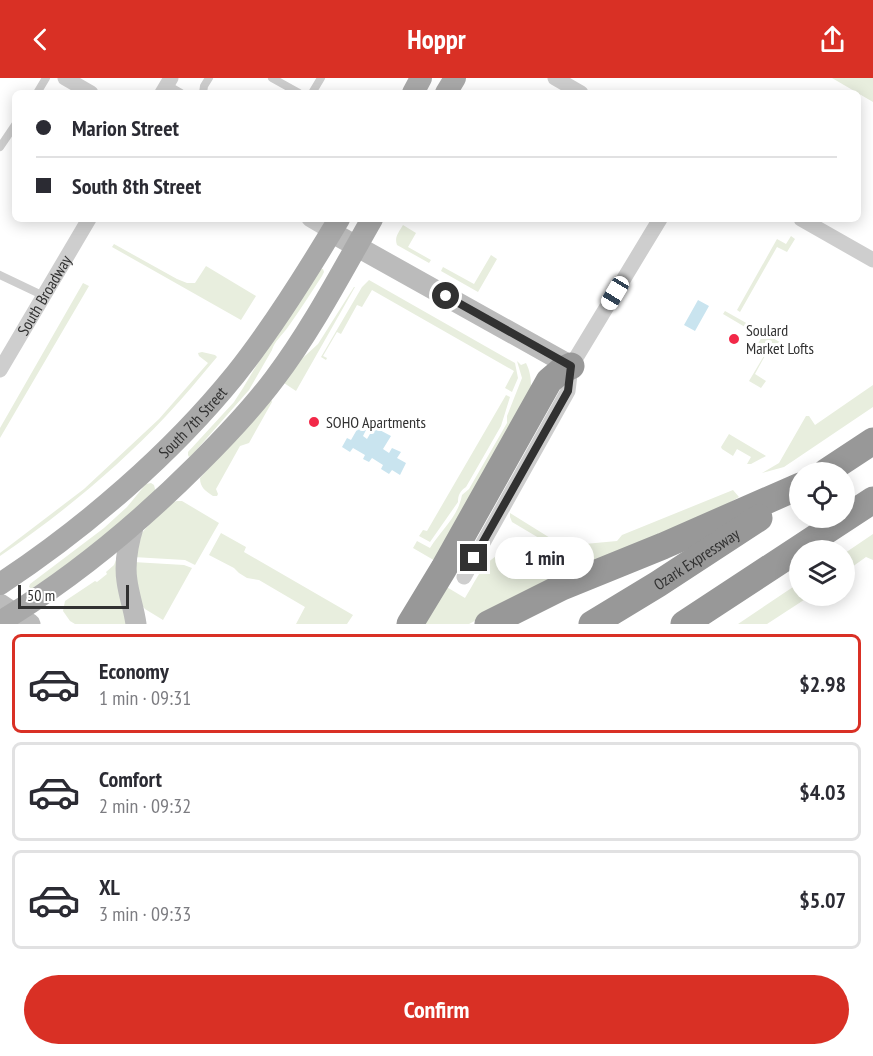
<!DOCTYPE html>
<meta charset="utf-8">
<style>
body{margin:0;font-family:"PT Sans Narrow",sans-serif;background:#f7f7f7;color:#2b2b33;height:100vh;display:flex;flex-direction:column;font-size:22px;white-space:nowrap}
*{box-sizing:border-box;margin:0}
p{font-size:20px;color:#7c7c81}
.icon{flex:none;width:33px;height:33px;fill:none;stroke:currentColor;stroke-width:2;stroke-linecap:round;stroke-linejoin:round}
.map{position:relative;height:546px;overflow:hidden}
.sheet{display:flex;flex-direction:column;background:#fff;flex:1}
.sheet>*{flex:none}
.banner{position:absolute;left:12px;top:12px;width:849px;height:132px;border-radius:9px;box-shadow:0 3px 15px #0003;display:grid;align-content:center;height:132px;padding:0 24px;background:#fff}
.fabs{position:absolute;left:789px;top:384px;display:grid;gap:12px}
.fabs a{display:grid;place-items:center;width:66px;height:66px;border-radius:50%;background:#fff;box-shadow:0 3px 15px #0003;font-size:30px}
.scale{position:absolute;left:18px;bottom:15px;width:111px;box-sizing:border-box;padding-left:6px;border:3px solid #313131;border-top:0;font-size:16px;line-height:21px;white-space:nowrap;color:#313131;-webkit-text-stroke:4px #fff;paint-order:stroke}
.end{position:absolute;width:27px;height:27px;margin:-14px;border:8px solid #313131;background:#fff;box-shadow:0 0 0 3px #fff}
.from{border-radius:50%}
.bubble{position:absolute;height:42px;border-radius:21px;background:#fff;box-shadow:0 3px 15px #0003;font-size:20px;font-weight:700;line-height:42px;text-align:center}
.car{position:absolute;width:18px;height:36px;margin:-18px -9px;border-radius:8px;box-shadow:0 0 4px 2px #0007;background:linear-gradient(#fff 24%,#345 0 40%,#fff 0 76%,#345 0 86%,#fff 0)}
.banner b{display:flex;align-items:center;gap:21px;height:57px;font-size:22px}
.banner b+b{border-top:2px solid #e1e1e2}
.banner i{width:15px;height:15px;background:#2b2b33}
ul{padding:10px 0 0;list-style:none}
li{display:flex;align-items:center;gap:18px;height:99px;margin:0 12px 9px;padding:0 12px;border:3px solid #e1e1e2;border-radius:9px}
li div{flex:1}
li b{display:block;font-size:22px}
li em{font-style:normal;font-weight:700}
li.current{border-color:#d93025}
li>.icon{width:54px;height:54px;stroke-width:1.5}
.button{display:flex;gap:12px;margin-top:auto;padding:12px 24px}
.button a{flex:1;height:69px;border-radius:36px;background:#d93025;color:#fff;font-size:24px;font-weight:700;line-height:69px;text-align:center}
header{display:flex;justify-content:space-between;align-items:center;height:78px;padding:0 24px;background:#d93025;color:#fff;font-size:27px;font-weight:700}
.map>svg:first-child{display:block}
.green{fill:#e8eede}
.water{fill:#c9e4ef}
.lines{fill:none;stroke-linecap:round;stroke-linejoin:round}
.lane{stroke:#cecece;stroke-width:8}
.street{stroke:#cecece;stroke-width:15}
.secondary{stroke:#bbb;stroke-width:21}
.primary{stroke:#a9a9a9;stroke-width:22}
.highway{stroke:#989898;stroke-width:27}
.route{stroke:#313131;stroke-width:8}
.poi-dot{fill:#f22848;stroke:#fff;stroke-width:2}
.labels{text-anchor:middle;stroke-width:6;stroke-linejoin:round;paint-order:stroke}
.street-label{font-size:16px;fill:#313131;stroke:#fff}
.poi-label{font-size:16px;fill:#313131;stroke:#fff;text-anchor:start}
</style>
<header><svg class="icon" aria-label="back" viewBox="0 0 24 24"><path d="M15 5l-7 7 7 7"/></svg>Hoppr<svg class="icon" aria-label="share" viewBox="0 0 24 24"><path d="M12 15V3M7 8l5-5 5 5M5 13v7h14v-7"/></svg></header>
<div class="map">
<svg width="873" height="546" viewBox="0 0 873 546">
<rect width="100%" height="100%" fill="#fff"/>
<path class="green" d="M832,0H873V24Z
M403,147L416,155L408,169L431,182L429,185L397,167C394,159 399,154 403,147Z
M791,158L795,161L787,174L777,169L740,234L737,232L777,161L786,166Z
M114,166L177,201L187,205H195L206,188L256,218L241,242L112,169Z
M491,177L497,181L478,214L441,193L443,189L474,206Z
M320,191H323L324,194L322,198C311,215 300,232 288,249C283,256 274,264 272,272L249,312L192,377L189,379L188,377V374L234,324L243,310L264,275Z
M369,202L515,285L518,300L512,314L505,310L514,293L372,212L362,229L357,227L341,256L337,254L323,278L327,280L326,282L321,279L362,209Z
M83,205L89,208L0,360V350Z
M354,209H355L296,313L284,305L294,288L318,266Z
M725,233L785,267V271L772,265L755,296L766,303L761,310L749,303L765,276L755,270L762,259L723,236Z
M202,274L215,277L217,279C200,299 184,319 166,338C116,391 60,437 0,478V475L84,411L159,341L208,285L199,278L198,275Z
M517,283L521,287L526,285C530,293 531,300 531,309L437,484L413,470L417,463L430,470C442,451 458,439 462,417L469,411L507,345V338L522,300Z
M873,307V329L784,389L762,395L779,385L806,338H809L815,347Z
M506,317L510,319L501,348L466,409C460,413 458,417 458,424L430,464L419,458L423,452L427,453Z
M271,321L272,324L249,365L240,368L216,411L218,416L217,418H213C206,413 200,410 200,400Z
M729,356L766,378L751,386H747L751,379L737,371L733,378L722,371L721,369Z
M151,405L154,407L155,411V415L82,476L32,511L29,509L30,506L104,450L127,429L146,406Z
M733,412L739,419L714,434L506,526L469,546H423L445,508L465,520C479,498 489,468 521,475C525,476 530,479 534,481L544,463L512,444L510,439V435L563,468L617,463L622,457Z
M177,423H182L219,445L195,487L185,482L133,479L138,460L146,450L171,425Z
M221,455L246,469L244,474L353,537L347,546H296L305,529L259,502L247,500L239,495L234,490L209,477Z
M873,456V482L866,479L845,494V475Z
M116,482L127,546H75L70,543L63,533L65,523L95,503L97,504L107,496L106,494L114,487Z
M133,484L184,487L192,490L163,542L145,531L139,524Z
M799,505L800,518H810L767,546H738Z"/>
<path class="water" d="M698,222L709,228L695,253L684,247Z
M359,348L366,352L363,358L367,361L374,349L391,358L383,371L389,375L392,370L401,374L397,380L406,385L400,397L392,392L389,396L381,391L383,387L372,380L369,384L363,381L365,377L353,370L350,374L342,369L347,360L351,362Z"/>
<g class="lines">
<path class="lane" d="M272,0L299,15
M167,7L181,15
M37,15L46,0
M203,15L204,8L209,0
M312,15L321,0
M0,69L15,47
M0,197L44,218"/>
<g class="street">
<path d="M65,0L91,15"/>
<path d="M555,0L581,15"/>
<path d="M162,15L171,0"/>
<path d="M309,141L331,154"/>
<path d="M801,141L873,182"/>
<path id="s1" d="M0,292L89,141"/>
<path d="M464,499L568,313L571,288L660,141"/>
</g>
<path class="secondary" d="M331,154L571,288
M134,446C128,465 124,484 127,503C129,518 134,531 136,546
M0,526L30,546"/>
<g class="primary">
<path d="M413,15L421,0"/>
<path d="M446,15L455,0"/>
<path id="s2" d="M0,506C85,450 171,376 235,297C274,248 307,195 339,141"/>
<path d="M0,544C73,500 139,445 199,385C226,358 252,331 275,300C312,251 341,195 372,141"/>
</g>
<g class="highway">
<path d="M826,394L873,363"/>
<path d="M410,546L444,490L549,303L562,292L571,288"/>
<path d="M488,546L562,509L663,468L800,408"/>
<path id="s3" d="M592,546L658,506L759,440"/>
<path d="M684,546L873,422"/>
</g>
</g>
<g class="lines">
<path class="route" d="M446,218L571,288L568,313L474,480"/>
</g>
<g class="poi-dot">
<circle cx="734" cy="261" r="6"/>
<circle cx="314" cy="344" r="6"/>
</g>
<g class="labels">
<g class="street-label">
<text dy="6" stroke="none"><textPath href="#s1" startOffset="87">South Broadway</textPath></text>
<text dy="6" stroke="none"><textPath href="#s2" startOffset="252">South 7th Street</textPath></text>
<text dy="6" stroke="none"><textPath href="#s3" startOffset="123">Ozark Expressway</textPath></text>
</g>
<g class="poi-label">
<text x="746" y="258">Soulard<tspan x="746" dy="18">Market Lofts</tspan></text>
<text x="326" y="350">SOHO Apartments</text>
</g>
</g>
</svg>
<div class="fabs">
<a><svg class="icon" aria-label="locate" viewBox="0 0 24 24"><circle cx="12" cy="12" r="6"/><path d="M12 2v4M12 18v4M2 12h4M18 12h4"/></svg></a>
<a><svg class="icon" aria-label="layers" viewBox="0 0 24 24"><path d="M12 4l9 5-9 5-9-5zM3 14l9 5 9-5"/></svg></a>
</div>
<div class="scale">50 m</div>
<i class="end from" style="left:446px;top:218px"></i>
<i class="end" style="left:474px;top:480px"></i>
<div class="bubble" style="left:495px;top:459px;width:99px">1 min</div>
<i class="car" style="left:615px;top:215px;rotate:211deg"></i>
<div class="banner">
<b><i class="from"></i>Marion Street</b>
<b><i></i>South 8th Street</b>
</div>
</div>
<section class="sheet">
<ul>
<li class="current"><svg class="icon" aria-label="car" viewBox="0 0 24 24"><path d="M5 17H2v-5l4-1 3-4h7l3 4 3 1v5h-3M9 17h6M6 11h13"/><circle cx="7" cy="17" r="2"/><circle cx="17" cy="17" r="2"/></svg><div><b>Economy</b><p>1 min · 09:31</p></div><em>$2.98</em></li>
<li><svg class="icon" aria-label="car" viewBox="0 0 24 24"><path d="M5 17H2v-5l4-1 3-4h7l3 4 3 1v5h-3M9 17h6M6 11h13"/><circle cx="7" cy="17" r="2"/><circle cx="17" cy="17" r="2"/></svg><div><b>Comfort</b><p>2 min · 09:32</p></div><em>$4.03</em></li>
<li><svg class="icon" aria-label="car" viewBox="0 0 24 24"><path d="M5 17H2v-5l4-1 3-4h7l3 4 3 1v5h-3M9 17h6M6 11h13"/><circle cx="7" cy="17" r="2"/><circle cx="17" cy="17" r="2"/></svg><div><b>XL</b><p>3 min · 09:33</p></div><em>$5.07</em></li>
</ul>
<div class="button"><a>Confirm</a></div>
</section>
